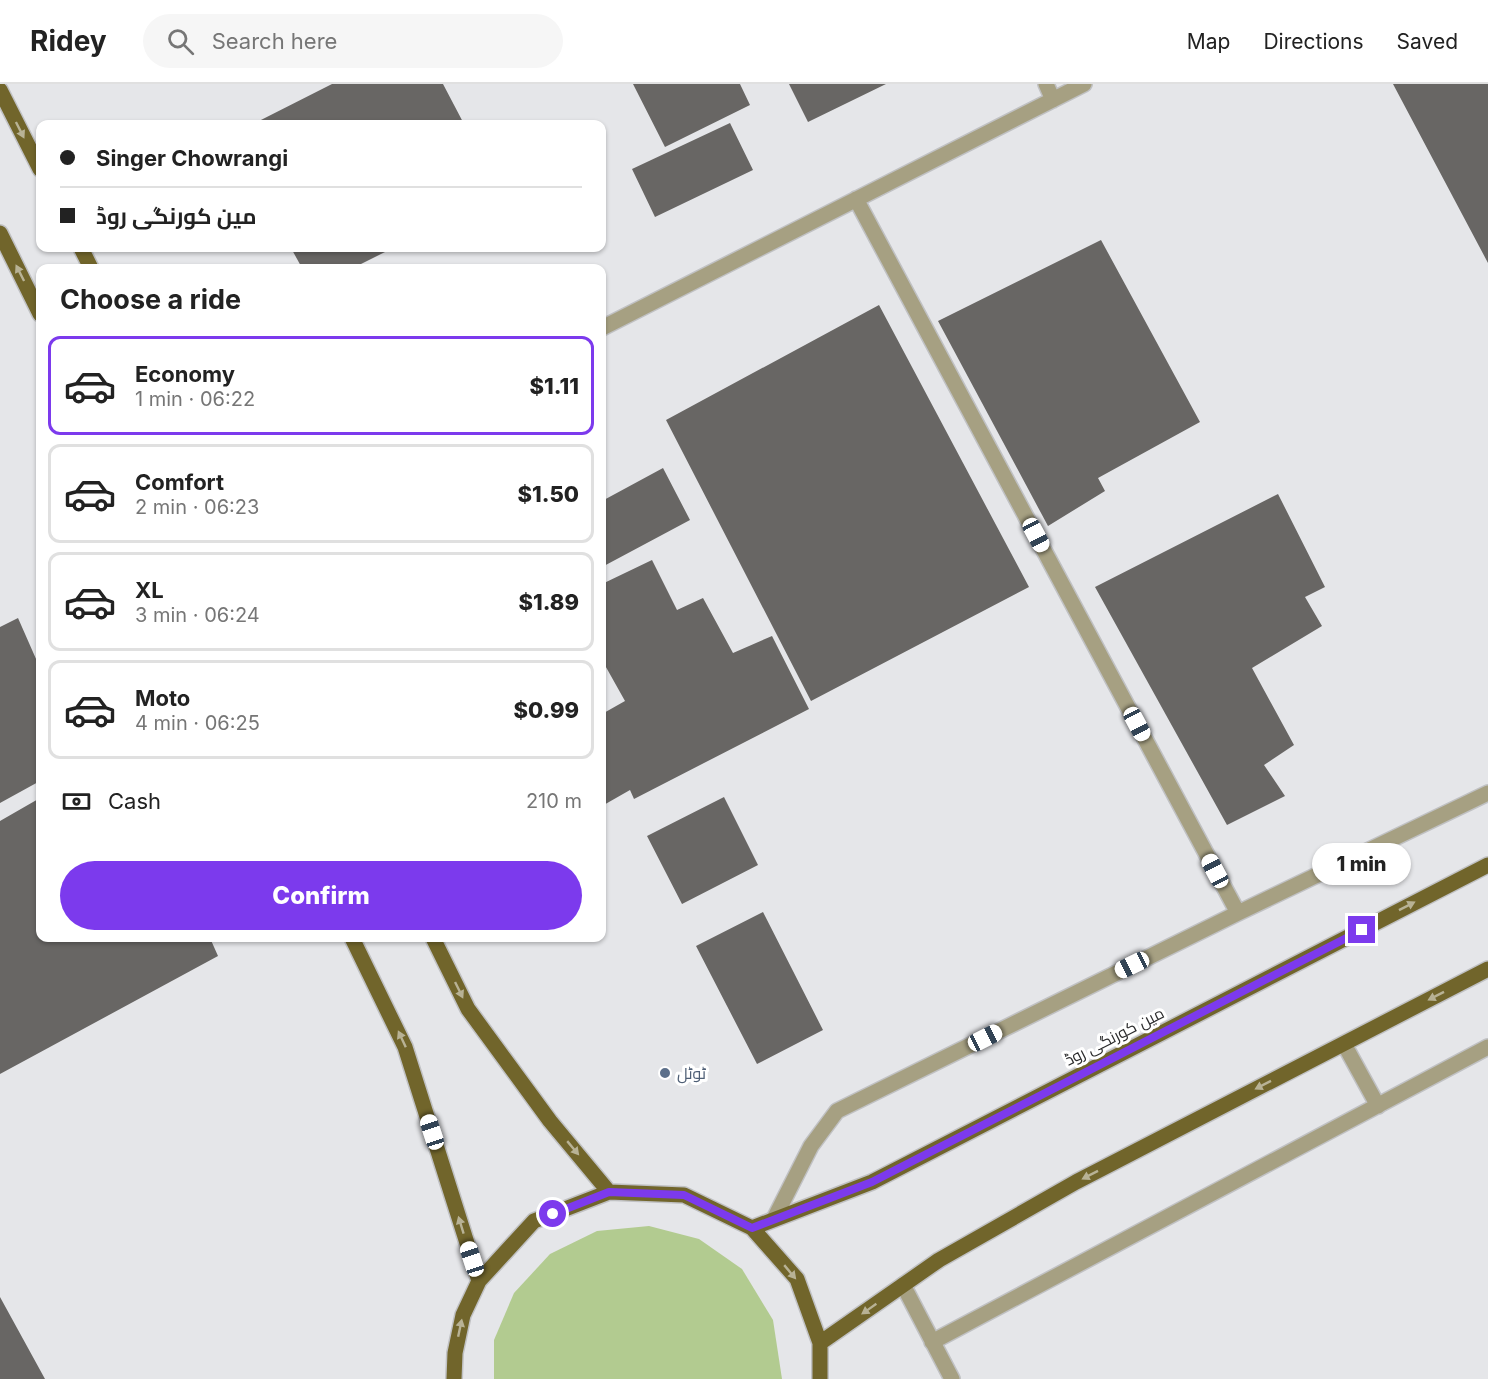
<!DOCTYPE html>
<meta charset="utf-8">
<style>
body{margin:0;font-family:Inter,Cairo,sans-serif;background:#f6f6f6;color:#222;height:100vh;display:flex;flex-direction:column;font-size:22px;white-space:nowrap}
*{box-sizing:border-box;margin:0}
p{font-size:20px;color:#767676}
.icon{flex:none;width:33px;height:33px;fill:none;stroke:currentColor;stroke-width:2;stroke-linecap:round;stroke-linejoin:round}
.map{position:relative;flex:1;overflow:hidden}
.sheet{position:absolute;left:36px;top:180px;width:570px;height:678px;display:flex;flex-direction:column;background:#fff;border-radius:12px;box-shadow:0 2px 4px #0004}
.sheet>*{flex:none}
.guide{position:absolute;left:36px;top:36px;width:570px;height:132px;border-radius:12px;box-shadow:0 2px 4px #0004;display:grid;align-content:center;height:132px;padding:0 24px;background:#fff}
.end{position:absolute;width:27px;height:27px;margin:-14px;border:8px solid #7c3aed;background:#fff;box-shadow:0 0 0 3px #fff}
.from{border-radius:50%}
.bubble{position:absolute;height:42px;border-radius:21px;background:#fff;box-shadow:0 2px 4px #0004;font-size:20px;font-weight:800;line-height:42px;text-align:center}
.car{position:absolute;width:18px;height:36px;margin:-18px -9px;border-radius:8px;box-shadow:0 0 4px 2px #0007;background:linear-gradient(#fff 24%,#345 0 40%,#fff 0 76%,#345 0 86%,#fff 0)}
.guide b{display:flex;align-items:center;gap:21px;height:57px;font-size:22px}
.guide b+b{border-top:2px solid #e0e0e0}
.guide i{width:15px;height:15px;background:#222}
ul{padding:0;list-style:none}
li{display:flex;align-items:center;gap:18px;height:99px;margin:0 12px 9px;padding:0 12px;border:3px solid #e0e0e0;border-radius:12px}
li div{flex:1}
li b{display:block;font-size:22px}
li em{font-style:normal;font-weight:800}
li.selected{border-color:#7c3aed}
li>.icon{width:54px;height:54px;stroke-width:1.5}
h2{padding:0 24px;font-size:27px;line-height:72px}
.pay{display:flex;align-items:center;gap:15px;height:66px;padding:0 24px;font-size:22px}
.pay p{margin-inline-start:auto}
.action{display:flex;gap:12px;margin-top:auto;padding:12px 24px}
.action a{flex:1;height:69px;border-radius:36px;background:#7c3aed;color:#fff;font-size:24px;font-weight:800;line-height:69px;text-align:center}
header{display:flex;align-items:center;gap:36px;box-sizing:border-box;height:84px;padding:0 30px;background:#fff;border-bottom:2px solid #e0e0e0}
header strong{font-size:28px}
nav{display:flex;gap:33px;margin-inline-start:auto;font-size:21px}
.search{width:420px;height:54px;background:#f6f6f6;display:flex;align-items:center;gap:15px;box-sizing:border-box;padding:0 21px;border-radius:33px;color:#767676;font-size:22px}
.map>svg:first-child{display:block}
.green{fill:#b2cb90}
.building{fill:#686664}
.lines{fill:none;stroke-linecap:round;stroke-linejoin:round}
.minor-casing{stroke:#c0c1c3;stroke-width:18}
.major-casing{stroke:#c0c1c3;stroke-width:18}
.minor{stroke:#a6a082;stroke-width:15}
.major{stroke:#71652b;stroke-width:15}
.oneway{fill:#b8b295}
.route{stroke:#7c3aed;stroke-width:8}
.service-dot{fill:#5c6f8a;stroke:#fff;stroke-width:2}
.labels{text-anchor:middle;stroke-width:6;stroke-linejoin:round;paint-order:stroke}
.street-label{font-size:16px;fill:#2c2c2d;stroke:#fff}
.service-label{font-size:16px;fill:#4e5e75;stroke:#fff;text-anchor:start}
</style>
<header>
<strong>Ridey</strong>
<div class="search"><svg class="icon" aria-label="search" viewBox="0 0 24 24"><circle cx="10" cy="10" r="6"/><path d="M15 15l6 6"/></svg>Search here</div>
<nav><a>Map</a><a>Directions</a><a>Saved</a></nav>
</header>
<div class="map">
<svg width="1488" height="1295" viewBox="0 0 1488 1295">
<rect width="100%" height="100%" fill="#e5e6e9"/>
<path class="green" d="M649,1142L699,1155L742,1185L773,1236L782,1295H494V1256L514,1209L550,1170L597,1147Z"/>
<path class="building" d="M332,0H443L464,40H253Z
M633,0H740L750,21L665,63Z
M789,0H886L808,38Z
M1393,0H1488V179Z
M730,39L753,86L655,133L632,85Z
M1101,156L1200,338L1098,394L1105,407L1048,442L938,237Z
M291,164H393L353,184H302Z
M879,221L1029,503L811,617L666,336Z
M663,384L690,436L602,483V417Z
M1278,410L1325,503L1305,513L1322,542L1252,584L1294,661L1264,681L1285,712L1227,741L1095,503Z
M652,476L677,526L703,514L733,569L772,552L809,625L634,715L630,706L602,722V630L625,617L602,576V500Z
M18,534L40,584V697L0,719V543Z
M724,713L758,781L682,820L647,752Z
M40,714V854H210L218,872L0,990V737Z
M763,828L823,946L757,980L696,862Z
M0,1213L45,1295H0Z"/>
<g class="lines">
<defs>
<path id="minor" d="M1046,0L1053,16
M856,115L1238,829
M602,244L1084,0
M1344,960L1378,1022
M774,1135L811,1062L837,1027L1238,829L1488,709
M903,1201L952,1295
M932,1258L1488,963"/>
<path id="major" d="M0,6L40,85
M0,149L40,230
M81,164L91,184
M352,854L405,963L479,1197
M433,854L468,925L550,1037L609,1108
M752,1144L872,1098L1488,781
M820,1259L939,1176L1076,1098L1488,885
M454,1295L455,1269L463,1231L479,1197L534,1137L609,1108L684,1111L752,1144L797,1195L820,1259V1295"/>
</defs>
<use href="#minor" class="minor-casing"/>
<use href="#major" class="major-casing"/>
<use href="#minor" class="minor"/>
<use href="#major" class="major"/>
</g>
<defs><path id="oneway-solid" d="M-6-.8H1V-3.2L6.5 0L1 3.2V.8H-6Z" transform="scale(1.5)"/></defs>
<g class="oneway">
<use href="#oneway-solid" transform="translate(20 46) rotate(63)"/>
<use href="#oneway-solid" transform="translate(20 189) rotate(-117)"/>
<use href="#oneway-solid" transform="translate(1407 822) rotate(-27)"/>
<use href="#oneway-solid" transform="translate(459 906) rotate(64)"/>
<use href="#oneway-solid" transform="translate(1436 912) rotate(153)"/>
<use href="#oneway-solid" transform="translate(402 955) rotate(-115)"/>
<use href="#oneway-solid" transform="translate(1263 1001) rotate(153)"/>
<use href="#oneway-solid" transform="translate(573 1064) rotate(50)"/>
<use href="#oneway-solid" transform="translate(1090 1091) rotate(153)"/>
<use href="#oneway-solid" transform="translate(461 1141) rotate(-107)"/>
<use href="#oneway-solid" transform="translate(790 1188) rotate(50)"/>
<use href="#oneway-solid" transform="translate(869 1225) rotate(145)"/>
<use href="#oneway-solid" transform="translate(460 1244) rotate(-78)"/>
</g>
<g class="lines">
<path class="route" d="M553,1130L609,1108L684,1111L752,1144L872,1098L1362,846"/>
</g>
<circle class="service-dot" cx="665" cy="989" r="6"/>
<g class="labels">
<g class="street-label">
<text transform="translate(1114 952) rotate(-27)" y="6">مین کورنگی روڈ</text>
</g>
<g class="service-label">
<text x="677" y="995">ٹوٹل</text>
</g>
</g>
</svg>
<i class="end from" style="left:553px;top:1130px"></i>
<i class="end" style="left:1362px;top:846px"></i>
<div class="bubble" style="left:1312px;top:759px;width:99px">1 min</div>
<i class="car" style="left:1036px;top:451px;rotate:152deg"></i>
<i class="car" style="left:1137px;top:640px;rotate:152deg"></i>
<i class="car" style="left:1215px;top:787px;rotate:332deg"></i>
<i class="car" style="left:1132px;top:881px;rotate:244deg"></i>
<i class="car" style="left:985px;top:954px;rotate:63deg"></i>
<i class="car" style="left:432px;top:1048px;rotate:342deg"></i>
<i class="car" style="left:472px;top:1175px;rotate:342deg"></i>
<div class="guide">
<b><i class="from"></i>Singer Chowrangi</b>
<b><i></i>مین کورنگی روڈ</b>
</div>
<section class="sheet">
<h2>Choose a ride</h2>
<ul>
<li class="selected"><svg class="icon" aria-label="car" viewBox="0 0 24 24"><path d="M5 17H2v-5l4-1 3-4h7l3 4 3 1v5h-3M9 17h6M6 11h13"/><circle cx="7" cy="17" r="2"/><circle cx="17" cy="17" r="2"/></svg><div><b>Economy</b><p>1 min · 06:22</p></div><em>$1.11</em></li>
<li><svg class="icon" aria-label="car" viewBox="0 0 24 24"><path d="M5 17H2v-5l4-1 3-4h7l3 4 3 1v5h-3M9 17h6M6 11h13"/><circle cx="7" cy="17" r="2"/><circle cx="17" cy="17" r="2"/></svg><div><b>Comfort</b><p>2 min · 06:23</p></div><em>$1.50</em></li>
<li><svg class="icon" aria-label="car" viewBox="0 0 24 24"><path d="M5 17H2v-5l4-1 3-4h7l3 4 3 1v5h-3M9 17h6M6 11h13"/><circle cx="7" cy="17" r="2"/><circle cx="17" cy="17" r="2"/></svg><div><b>XL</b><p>3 min · 06:24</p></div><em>$1.89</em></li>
<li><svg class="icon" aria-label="car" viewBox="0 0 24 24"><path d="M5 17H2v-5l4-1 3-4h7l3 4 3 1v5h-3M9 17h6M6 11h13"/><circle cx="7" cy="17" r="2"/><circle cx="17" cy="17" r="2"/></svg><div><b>Moto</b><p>4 min · 06:25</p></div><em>$0.99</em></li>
</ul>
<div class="pay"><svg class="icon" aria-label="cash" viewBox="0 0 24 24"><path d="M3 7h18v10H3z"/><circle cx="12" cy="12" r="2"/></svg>Cash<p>210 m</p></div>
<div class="action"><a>Confirm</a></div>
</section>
</div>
